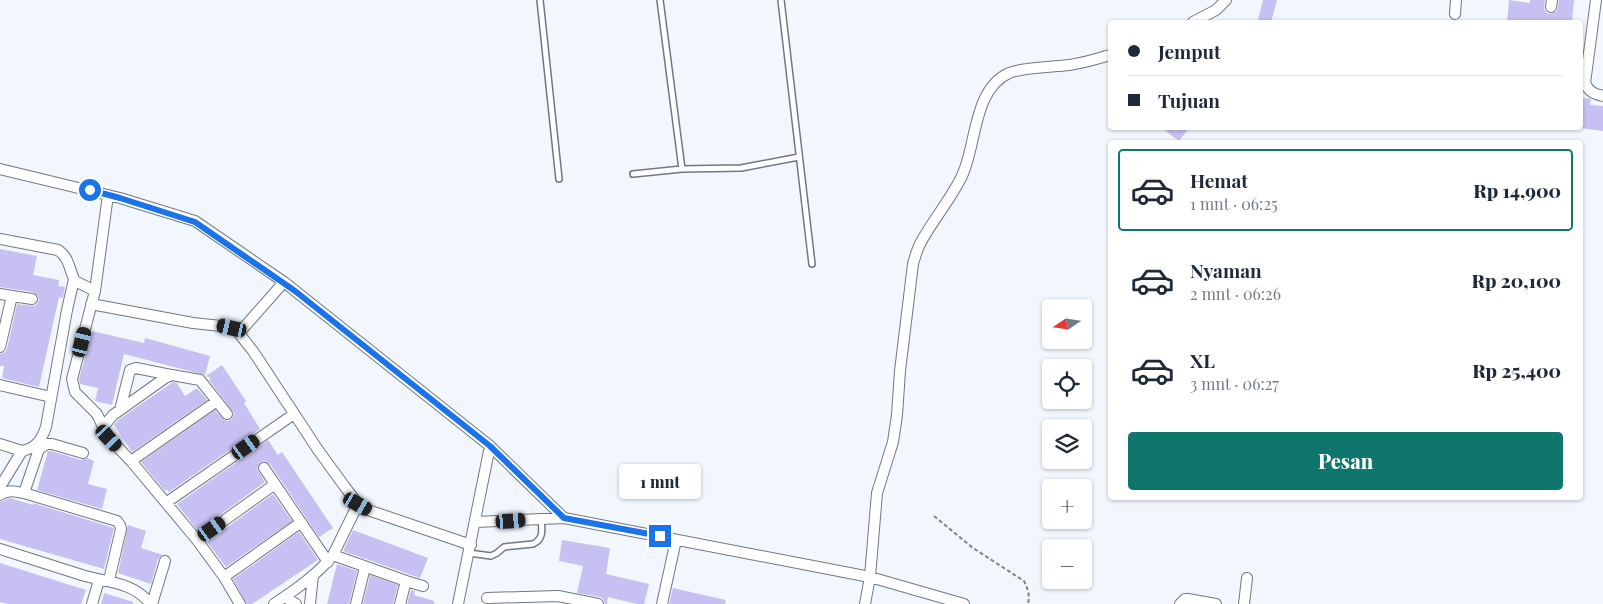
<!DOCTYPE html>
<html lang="id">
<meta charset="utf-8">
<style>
body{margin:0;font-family:"Playfair Display",serif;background:#f6f6f7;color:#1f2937;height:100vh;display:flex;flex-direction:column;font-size:19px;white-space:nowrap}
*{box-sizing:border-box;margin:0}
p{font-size:16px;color:#747a83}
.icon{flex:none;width:28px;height:28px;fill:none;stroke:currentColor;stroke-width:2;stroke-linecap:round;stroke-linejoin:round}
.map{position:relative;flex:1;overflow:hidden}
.side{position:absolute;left:1108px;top:140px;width:475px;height:360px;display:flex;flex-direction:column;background:#fff;border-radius:5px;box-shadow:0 1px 4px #0004}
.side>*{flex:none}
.guide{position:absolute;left:1108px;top:20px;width:475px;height:110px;border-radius:5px;box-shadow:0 1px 4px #0004;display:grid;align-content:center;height:110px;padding:0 20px;background:#fff}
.needle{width:32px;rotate:257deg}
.tools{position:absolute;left:1042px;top:299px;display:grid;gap:10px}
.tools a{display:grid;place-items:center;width:50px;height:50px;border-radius:5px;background:#fff;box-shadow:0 1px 4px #0004;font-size:25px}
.end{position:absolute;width:22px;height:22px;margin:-11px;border:6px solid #1a73e8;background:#fff;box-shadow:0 0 0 2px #fff}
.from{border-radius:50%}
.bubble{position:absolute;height:35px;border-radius:5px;background:#fff;box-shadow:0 1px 4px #0004;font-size:16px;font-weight:800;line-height:35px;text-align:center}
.car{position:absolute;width:15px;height:30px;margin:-15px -8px;border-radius:6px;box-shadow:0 0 4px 1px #0007;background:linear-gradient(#222 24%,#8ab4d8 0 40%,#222 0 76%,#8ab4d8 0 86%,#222 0)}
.guide b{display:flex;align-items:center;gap:18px;height:48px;font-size:19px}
.guide b+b{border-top:1px solid #e0e1e3}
.guide i{width:12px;height:12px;background:#1f2937}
ul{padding:9px 0 0;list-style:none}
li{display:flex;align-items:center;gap:15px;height:82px;margin:0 10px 8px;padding:0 10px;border:2px solid transparent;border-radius:5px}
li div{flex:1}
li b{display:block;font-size:19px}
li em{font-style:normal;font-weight:800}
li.active{border-color:#0f766e}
li>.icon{width:45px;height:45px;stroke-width:1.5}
.button{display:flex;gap:10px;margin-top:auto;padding:10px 20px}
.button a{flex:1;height:58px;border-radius:5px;background:#0f766e;color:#fff;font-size:20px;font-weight:800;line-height:58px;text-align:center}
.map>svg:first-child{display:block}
.building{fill:#c7c0f2}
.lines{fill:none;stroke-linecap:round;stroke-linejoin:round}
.service-casing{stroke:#717883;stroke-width:8}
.minor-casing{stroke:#717883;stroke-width:12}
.path{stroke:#808389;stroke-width:2;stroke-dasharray:4 2.5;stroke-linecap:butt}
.service{stroke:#fff;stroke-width:5}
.minor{stroke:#fff;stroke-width:10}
.route{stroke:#1a73e8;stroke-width:6}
</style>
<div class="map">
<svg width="1603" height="604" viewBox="0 0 1603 604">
<rect width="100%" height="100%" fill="#f2f7fe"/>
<path class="building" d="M1263,0H1277L1271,22L1258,20Z
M1509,0L1530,3V0H1545L1544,9L1547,13L1551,14L1557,11L1559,0H1574L1572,22H1507Z
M1581,98L1591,99L1590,105L1603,106V131L1580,128Z
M1162,128H1189L1179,141Z
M0,249L37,256L33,275L59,280L58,286L65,287L63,298L59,297L39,387L2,378L4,366H0V354L5,352L7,349L17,304L34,306L37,304L39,300L38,296L33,292L0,287Z
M92,331L144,343L145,338L210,356L205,375L124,354L112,405L95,401L98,388L80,384L79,379Z
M222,365L246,401L244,403L260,429L169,492L167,489L165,491L141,462L215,410L224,420L228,421L232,419L234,413L232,410L209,380L211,378L206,376Z
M173,382L177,383L185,396L197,388L207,400L132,452L114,425L118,420Z
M268,440L278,455L282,452L333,528L319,537L270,464L264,461L260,463L257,469L265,482L198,531L177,504Z
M48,451H51L81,460L87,458L94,461L88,484L107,489L102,509L37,490Z
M273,494L292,521L226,567L207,542Z
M10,498L33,505V503L114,528L104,569L0,539V502Z
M128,525L146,531L141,548L163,555L158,559L151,584L118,573Z
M353,530L428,558L420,578L343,551Z
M299,532L318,560L252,604H247L233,579Z
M562,540L610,548L606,574L649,584L644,604H637L608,597L607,604H605L603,599L600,597L577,593L583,566L559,561Z
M0,563L86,590L81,604H8L0,602Z
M337,564L357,571L349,604H327Z
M370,575L398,585L393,604H363Z
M673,588L726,600L725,604H669Z
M411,590L415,591L414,595L434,601V604H407Z
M104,593L133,602V604H101Z"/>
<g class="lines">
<defs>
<path id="service" d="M540,0L559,179
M660,0L682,169
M781,0L812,264
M633,174L682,169L741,168L799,157
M469,553L491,556L497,553L504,547L533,544C544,539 542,529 541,519"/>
<path id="minor" d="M1596,0L1585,83C1589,92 1594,94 1603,96
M1551,7L1552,0
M1455,14L1456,0
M1193,22L1216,10L1226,0
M0,169L120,198L195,221L284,282L490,446L564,518
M108,195L95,291L72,379L75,392L97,414L103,427L109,438L131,461L197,540L224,577L240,604
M0,239L58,250C70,258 69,270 75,281L95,291
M0,294L12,296L0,347
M12,296L32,299
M91,304L193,323L221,326L237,331L253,351L318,450L345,487L358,504L368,510L471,545
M239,333L284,282
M0,385L51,397
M120,410L130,370L136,368L171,375
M103,427L113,415L165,378L172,375L200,380L227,414
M0,444L22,451L0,487
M22,451C36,448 41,441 46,427L67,310L74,279
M131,461L217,401
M264,468L328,562
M24,493L117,521L120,525L121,529L109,580
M0,495C7,489 16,492 24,493L39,449L47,444H52L83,453
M167,502L294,414
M475,522L564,518L870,577L964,604
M197,540L275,484
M0,549C28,558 57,567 85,576C111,583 132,582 151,604
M333,555L406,581L400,604
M224,577L300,523
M406,581L423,586
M285,597L296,604
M487,598L558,596L598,604
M92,604L99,580
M152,604L165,561
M274,604C295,590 318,574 333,555L358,504
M310,604L313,575
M356,604L365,567
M458,604L490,446
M662,604L676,540
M865,604L870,577L877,493L893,442L897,415L900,371L913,264C915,257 917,249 921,242C933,220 950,200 961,178C977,147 972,90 1009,73C1024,67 1052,67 1069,65C1083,63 1097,59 1110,55
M1180,604L1185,599H1188L1216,604
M1244,604L1247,578"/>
</defs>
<use href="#service" class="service-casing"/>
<use href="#minor" class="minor-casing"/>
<path class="path" d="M934,516L973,548L1024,581C1028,589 1030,595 1028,604"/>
<use href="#service" class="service"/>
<use href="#minor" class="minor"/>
</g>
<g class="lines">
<path class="route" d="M90,190L120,198L195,222L295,291L490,446L564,518L660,536"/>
</g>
</svg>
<div class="tools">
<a><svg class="needle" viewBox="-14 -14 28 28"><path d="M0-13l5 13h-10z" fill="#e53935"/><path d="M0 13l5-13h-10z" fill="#747a83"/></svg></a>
<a><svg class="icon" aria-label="locate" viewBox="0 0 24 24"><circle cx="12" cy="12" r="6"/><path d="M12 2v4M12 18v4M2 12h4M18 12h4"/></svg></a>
<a><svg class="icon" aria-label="layers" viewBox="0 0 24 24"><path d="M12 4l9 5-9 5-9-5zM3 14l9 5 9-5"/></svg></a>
<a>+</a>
<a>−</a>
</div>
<i class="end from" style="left:90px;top:190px"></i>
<i class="end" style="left:660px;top:536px"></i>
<div class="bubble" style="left:619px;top:464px;width:82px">1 mnt</div>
<i class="car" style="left:232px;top:328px;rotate:283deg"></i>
<i class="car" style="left:82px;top:342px;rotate:14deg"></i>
<i class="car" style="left:109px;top:438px;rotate:137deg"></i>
<i class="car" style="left:246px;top:447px;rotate:55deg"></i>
<i class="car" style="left:358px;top:504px;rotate:120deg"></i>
<i class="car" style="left:511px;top:521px;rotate:86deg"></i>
<i class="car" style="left:212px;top:529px;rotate:55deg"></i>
<div class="guide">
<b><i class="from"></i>Jemput</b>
<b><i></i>Tujuan</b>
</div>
<section class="side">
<ul>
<li class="active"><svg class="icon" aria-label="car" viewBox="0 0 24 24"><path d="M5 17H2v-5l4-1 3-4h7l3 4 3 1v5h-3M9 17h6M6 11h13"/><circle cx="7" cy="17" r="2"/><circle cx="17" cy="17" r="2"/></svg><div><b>Hemat</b><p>1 mnt · 06:25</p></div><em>Rp 14,900</em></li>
<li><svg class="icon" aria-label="car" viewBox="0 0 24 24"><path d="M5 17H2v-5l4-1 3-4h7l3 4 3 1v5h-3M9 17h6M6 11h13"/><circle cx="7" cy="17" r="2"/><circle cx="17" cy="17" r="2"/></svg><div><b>Nyaman</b><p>2 mnt · 06:26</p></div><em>Rp 20,100</em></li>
<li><svg class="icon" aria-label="car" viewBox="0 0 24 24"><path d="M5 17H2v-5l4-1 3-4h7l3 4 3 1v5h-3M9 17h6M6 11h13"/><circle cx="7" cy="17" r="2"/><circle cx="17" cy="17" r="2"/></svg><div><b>XL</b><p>3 mnt · 06:27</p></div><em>Rp 25,400</em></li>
</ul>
<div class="button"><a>Pesan</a></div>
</section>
</div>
